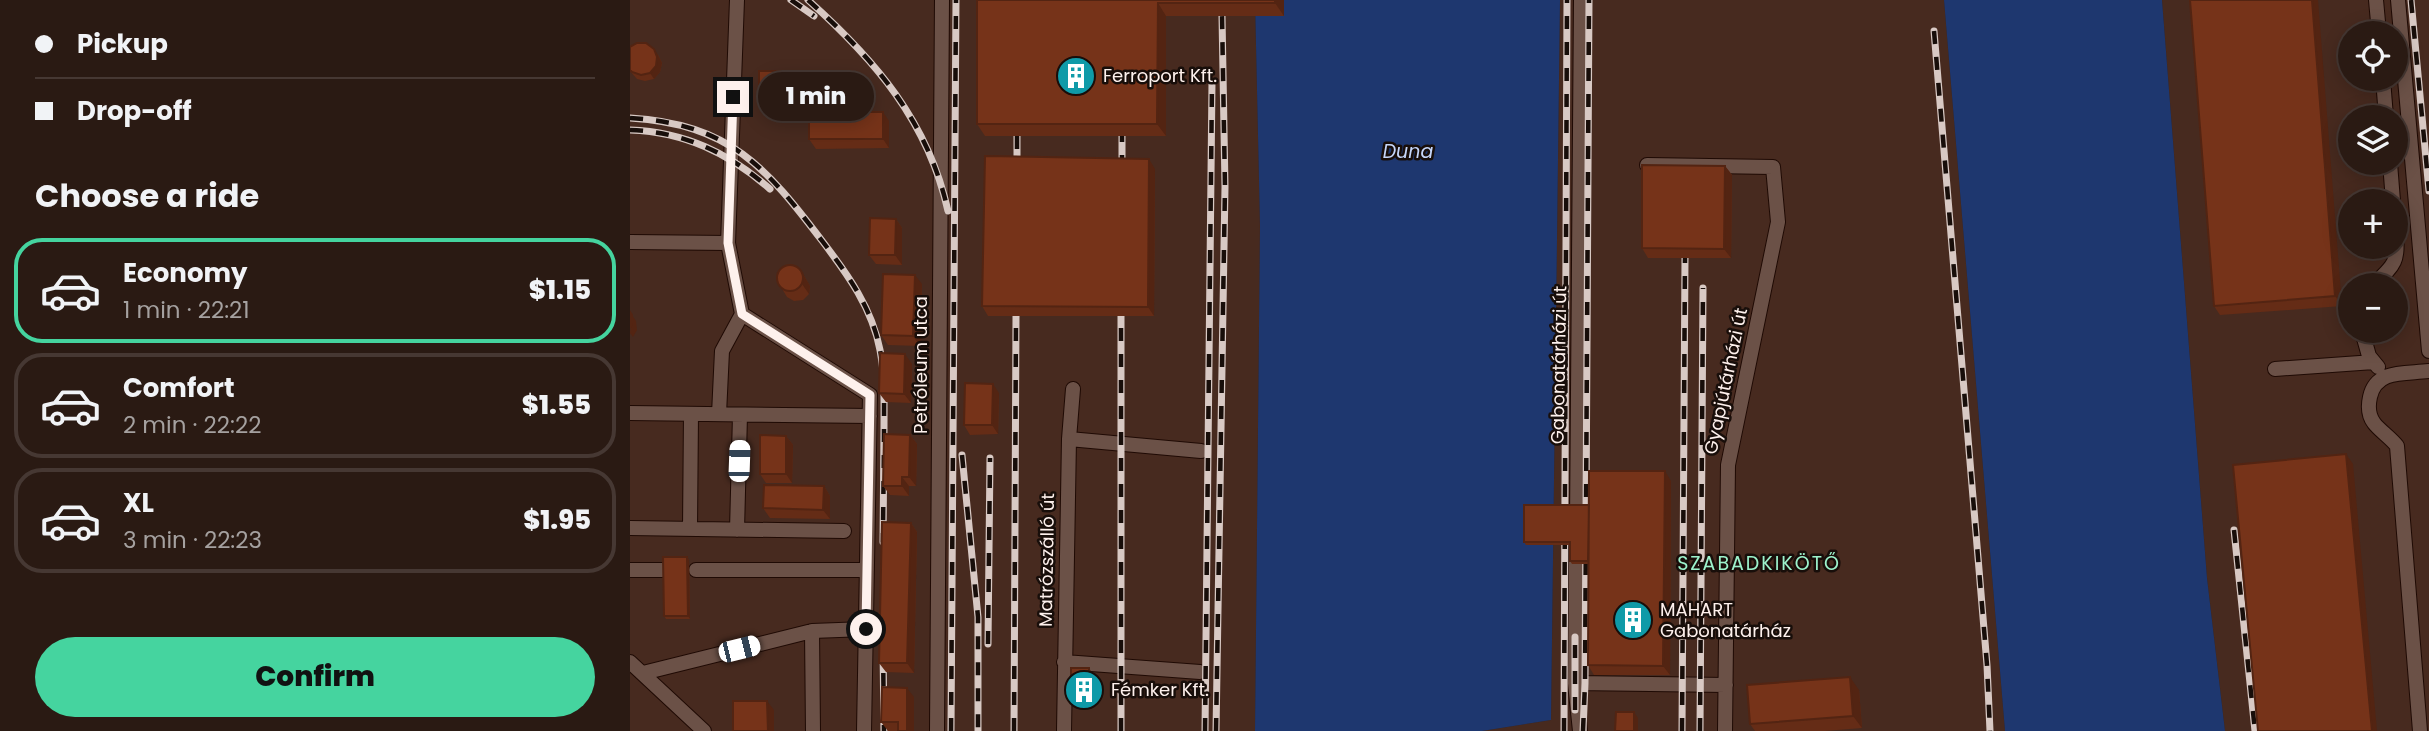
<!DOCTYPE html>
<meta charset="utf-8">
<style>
body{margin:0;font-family:Poppins,sans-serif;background:#32231c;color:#f1f3f6;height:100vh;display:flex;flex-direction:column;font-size:26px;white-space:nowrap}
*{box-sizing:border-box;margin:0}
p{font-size:23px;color:#a5a1a0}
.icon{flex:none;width:38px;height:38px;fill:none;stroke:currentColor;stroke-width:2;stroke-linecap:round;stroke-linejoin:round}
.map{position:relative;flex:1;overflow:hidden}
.drawer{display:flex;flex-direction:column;background:#2a1a13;width:630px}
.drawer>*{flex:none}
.guide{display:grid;align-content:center;height:154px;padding:0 35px;background:#2a1a13}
.fabs{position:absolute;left:1708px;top:21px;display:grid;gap:14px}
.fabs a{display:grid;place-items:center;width:70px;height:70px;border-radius:50%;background:#2a1a13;box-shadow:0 4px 18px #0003,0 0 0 2px #463833;font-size:35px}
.end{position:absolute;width:32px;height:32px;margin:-16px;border:9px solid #fef1ed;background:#111;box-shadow:0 0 0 4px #111}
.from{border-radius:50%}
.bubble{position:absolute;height:49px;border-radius:24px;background:#2a1a13;box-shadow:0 4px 18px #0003,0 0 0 2px #463833;font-size:23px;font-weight:800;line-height:49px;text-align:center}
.car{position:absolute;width:21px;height:42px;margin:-21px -10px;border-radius:9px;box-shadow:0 0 5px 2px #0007;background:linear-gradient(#fff 24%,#345 0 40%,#fff 0 76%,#345 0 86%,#fff 0)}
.guide b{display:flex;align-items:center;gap:24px;height:66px;font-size:26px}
.guide b+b{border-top:2px solid #463833}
.guide i{width:18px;height:18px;background:#f1f3f6}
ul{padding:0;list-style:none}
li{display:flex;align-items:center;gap:21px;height:105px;margin:0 14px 10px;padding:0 21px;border:4px solid #463833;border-radius:28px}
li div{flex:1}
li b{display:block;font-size:26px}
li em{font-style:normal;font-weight:800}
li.selected{border-color:#45d49f}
li>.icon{width:63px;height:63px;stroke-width:1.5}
h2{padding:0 35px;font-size:32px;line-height:84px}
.button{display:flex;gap:14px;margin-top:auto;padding:14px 35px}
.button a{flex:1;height:80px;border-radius:42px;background:#45d49f;color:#111;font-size:28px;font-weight:800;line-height:80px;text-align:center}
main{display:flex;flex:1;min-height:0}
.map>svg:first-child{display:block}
.built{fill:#472a1f;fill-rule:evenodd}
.water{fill:#1e376f}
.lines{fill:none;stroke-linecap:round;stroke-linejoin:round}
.minor-casing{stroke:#1f0a04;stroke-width:16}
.minor{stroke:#6b5147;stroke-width:14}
.rail-casing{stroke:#d8c9c4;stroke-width:7}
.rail{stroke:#180e0a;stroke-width:4.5;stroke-dasharray:13;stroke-linecap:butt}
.wall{fill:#652c16}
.shaded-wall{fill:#532412}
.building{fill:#763319;stroke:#532412;stroke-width:2}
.route{stroke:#fef1ed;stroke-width:9}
.labels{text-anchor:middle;stroke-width:5;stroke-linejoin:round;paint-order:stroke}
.poi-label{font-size:18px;fill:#fef1ed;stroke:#180e0a;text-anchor:start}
.street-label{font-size:18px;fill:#fef1ed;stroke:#180e0a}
.water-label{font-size:19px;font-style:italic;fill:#c5d6fa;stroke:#180e0a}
.neighbourhood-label{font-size:19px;letter-spacing:2px;fill:#9df3cc;stroke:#180e0a}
</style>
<main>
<section class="drawer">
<div class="guide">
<b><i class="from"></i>Pickup</b>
<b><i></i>Drop-off</b>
</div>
<h2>Choose a ride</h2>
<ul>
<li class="selected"><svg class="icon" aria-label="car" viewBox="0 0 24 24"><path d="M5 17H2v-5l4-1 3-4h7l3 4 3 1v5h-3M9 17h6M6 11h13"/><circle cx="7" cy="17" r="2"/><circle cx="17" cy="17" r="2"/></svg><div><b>Economy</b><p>1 min · 22:21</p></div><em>$1.15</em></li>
<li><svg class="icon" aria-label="car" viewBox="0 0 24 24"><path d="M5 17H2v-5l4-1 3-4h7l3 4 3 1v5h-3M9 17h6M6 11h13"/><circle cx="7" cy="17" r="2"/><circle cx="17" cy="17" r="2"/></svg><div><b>Comfort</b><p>2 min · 22:22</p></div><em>$1.55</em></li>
<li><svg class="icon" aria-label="car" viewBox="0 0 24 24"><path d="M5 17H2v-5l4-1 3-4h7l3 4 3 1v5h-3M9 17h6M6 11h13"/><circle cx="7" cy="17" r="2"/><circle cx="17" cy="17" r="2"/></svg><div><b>XL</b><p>3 min · 22:23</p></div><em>$1.95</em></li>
</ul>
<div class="button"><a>Confirm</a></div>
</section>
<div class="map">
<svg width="1799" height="731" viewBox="0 0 1799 731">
<rect width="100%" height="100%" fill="#382219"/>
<path class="built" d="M0,0H625L630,226L625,731H0Z
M930,0H1314L1375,731H852L921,720Z
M1532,0H1799V731H1595L1577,578ZM1720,33H1766V79H1720ZM1720,117H1766V163H1720ZM1720,201H1766V247H1720ZM1720,285H1766V331H1720Z"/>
<path class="water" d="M625,0H930L921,720L852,731H625L630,226Z
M1314,0H1532L1577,578L1595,731H1375Z"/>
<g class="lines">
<defs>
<path id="minor" d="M107,0L98,243L112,314L240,395L234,731
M1746,0L1749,33
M1768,0L1799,351
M1753,79L1756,117
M1760,163L1763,201
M1017,165L1143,167L1148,222L1098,465L1095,731
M0,242L98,243
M1743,285C1766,264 1768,262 1766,231
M1732,331L1739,356L1748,367
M1645,369L1744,362
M0,413L240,416
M89,414L92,351L112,314
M439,439L571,451
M947,523L951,0
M0,528L214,531
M60,529L61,414
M107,530L110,415
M946,547L945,683L950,731
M0,570H32
M66,570H237
M0,662L74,731
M434,662L570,672
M13,673L182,631
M945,683L1096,685
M183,731L182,631L236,629
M307,731L312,0
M434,731L439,439L443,389
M1790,731L1767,446C1761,438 1749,430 1744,423C1738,415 1738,406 1740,397C1746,369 1775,374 1799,371"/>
</defs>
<use href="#minor" class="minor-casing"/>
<use href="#minor" class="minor"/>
<defs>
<path id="rail" d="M161,0L184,16
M178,0C245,60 298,121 318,211
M1781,0L1799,191
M1304,31L1357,665L1360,731
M0,118C100,124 136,167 193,242C218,275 242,308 250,350C255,376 254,403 254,430C254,467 253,505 253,542
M0,130C55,132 99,153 140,189
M387,136V166
M492,168V136
M332,455L348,617V731
M1604,530L1625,731
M358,644L360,458
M253,647L254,731
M945,710V637
M321,731L326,0
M384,731L386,316
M491,731V316
M575,731L582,82
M586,731L595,187L592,16
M934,731L937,0
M953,731L955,683L959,0
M1052,731L1055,258
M1070,731L1073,288"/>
</defs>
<use href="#rail" class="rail-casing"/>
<use href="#rail" class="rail"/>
</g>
<path class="wall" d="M347,0H654V16H536V136H355L347,124Z
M1560,0L1712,306L1590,315L1584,306Z
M0,47L28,55L32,63L30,72L24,79L15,81L7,79L0,71Z
M231,83V112L259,121V148L186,149L179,139V114H138L129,102Z
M1095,166L1102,175L1101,258H1018L1012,248Z
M525,169L524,316H358L352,306Z
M266,219L272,228V265L246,264L239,255Z
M170,269L180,286L179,294L173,300L164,301L157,297L151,287Z
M292,284L290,346L258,345L251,335Z
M282,364L281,403L256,402L249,393Z
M369,393L368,434L340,435L334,425Z
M280,435L287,444L286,486H279V496L260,495L253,486Z
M156,436L163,445L162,483H136L130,474Z
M1041,481L1040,675H964L958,665V564H942L940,561V545H896L894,542L959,505Z
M194,486L200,496V519L140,518L133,508Z
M281,523L287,532L284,673L256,672L249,663Z
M57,557L59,560L60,619H36L34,616Z
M459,668L463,675L464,704L446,705L441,698Z
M1229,690L1232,728L1195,731H1125L1120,724Z
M284,697V731H258L251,722Z"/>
<path class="shaded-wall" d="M645,0H654V16L645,3Z
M1682,0H1688L1712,306L1705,296Z
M528,3L536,16V136L527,124Z
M24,49L28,55L32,63L30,72L24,79L20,73Z
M222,71L231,83V114L222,102Z
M253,112L259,121V148L253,139Z
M519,159L525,169L524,316L518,307Z
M1095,166L1102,175L1101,258L1094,249Z
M266,219L272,228V265L265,255Z
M170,269L180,286L179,294L172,284Z
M285,275L292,284L290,346L283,336Z
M2,315L6,321L7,330L3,337L0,333Z
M275,354L282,364L281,403L274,394Z
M363,384L369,393L368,434L362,425Z
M280,435L287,444L286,486L279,477Z
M156,436L163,445L162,483L156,474Z
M1716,454L1723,464L1747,731H1742Z
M1035,471L1041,481L1040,675L1033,666Z
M272,477L279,486V496L272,486Z
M194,486L200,496V519L193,510Z
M281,523L287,532L284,673L277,663Z
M57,557L59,560L60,619L58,616Z
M459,668L463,675L464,704L459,698Z
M1220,677L1229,690L1232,728L1223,716Z
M277,688L284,697V731H277Z
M137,701L144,710V731H138Z
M1004,712L1008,718V731H1004Z"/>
<path class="building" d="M347,0H645V3H528L527,124H347Z
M1560,0H1682L1705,296L1584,306Z
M7,43H16L24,49L27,57L26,66L20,73L11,75L2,72L0,70V47Z
M129,71H222V102H129Z
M179,112H253V139H179Z
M355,156L519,159L518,307L352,306Z
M1012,165L1095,166L1094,249L1012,248Z
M240,218L266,219L265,255H239Z
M147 278a13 13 0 1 1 26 0a13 13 0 1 1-26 0Z
M253,274L285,275L283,336L251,335Z
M0,312L2,315V323L0,328Z
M250,353L275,354L274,394L249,393Z
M335,383L363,384L362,425H334Z
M254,434L280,435L279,477H272V486H253Z
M130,435L156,436V474H130Z
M1716,454L1742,731H1628L1603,465Z
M959,471H1035L1033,666L958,665Z
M134,485L194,486L193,510L133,508Z
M894,505H959L958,561H940V542H894Z
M252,522L281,523L277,663H249Z
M33,557H57L58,616H34Z
M441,668H459V698H441Z
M1220,677L1223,716L1120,724L1117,685Z
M252,687L277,688V731H268V722H251Z
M103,701H137L138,731H103Z
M986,712H1004V731H985Z"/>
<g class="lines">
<path class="route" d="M103,97L98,243L112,314L240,395L236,629"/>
</g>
<defs>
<symbol id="building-disc" viewBox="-11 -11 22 22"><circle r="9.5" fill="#0f9aa8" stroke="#180e0a"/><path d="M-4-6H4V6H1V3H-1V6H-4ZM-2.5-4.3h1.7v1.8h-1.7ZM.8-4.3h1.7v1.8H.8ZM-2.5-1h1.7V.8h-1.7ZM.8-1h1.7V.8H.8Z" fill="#fff"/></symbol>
</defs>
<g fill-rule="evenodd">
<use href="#building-disc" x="424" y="54" width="44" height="44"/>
<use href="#building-disc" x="981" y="598" width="44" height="44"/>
<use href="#building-disc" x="432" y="668" width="44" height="44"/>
</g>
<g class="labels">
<g class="poi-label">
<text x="473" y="82">Ferroport Kft.</text>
<text x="1030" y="616">MAHART<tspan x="1030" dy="21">Gabonatárház</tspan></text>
<text x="481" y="696">Fémker Kft.</text>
</g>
<g class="street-label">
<text transform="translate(291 365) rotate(-90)" y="6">Petróleum utca</text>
<text transform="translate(929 365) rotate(-89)" y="6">Gabonatárházi út</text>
<text transform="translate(1096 381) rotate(-78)" y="6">Gyapjútárházi út</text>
<text transform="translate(417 560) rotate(-89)" y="6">Matrózszálló út</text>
</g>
<g class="water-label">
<text x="778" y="158">Duna</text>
</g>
<g class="neighbourhood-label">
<text x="1129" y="570">SZABADKIKÖTŐ</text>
</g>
</g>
</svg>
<div class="fabs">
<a><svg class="icon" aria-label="locate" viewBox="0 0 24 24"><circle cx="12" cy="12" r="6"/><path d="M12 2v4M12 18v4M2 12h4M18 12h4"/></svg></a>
<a><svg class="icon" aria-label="layers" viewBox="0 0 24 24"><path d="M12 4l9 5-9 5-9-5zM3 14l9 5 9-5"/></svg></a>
<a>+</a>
<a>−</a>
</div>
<i class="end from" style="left:236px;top:629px"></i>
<i class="end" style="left:103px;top:97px"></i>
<div class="bubble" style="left:128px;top:72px;width:116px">1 min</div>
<i class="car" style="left:109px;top:461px;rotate:2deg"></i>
<i class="car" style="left:109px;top:649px;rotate:76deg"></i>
</div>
</main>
